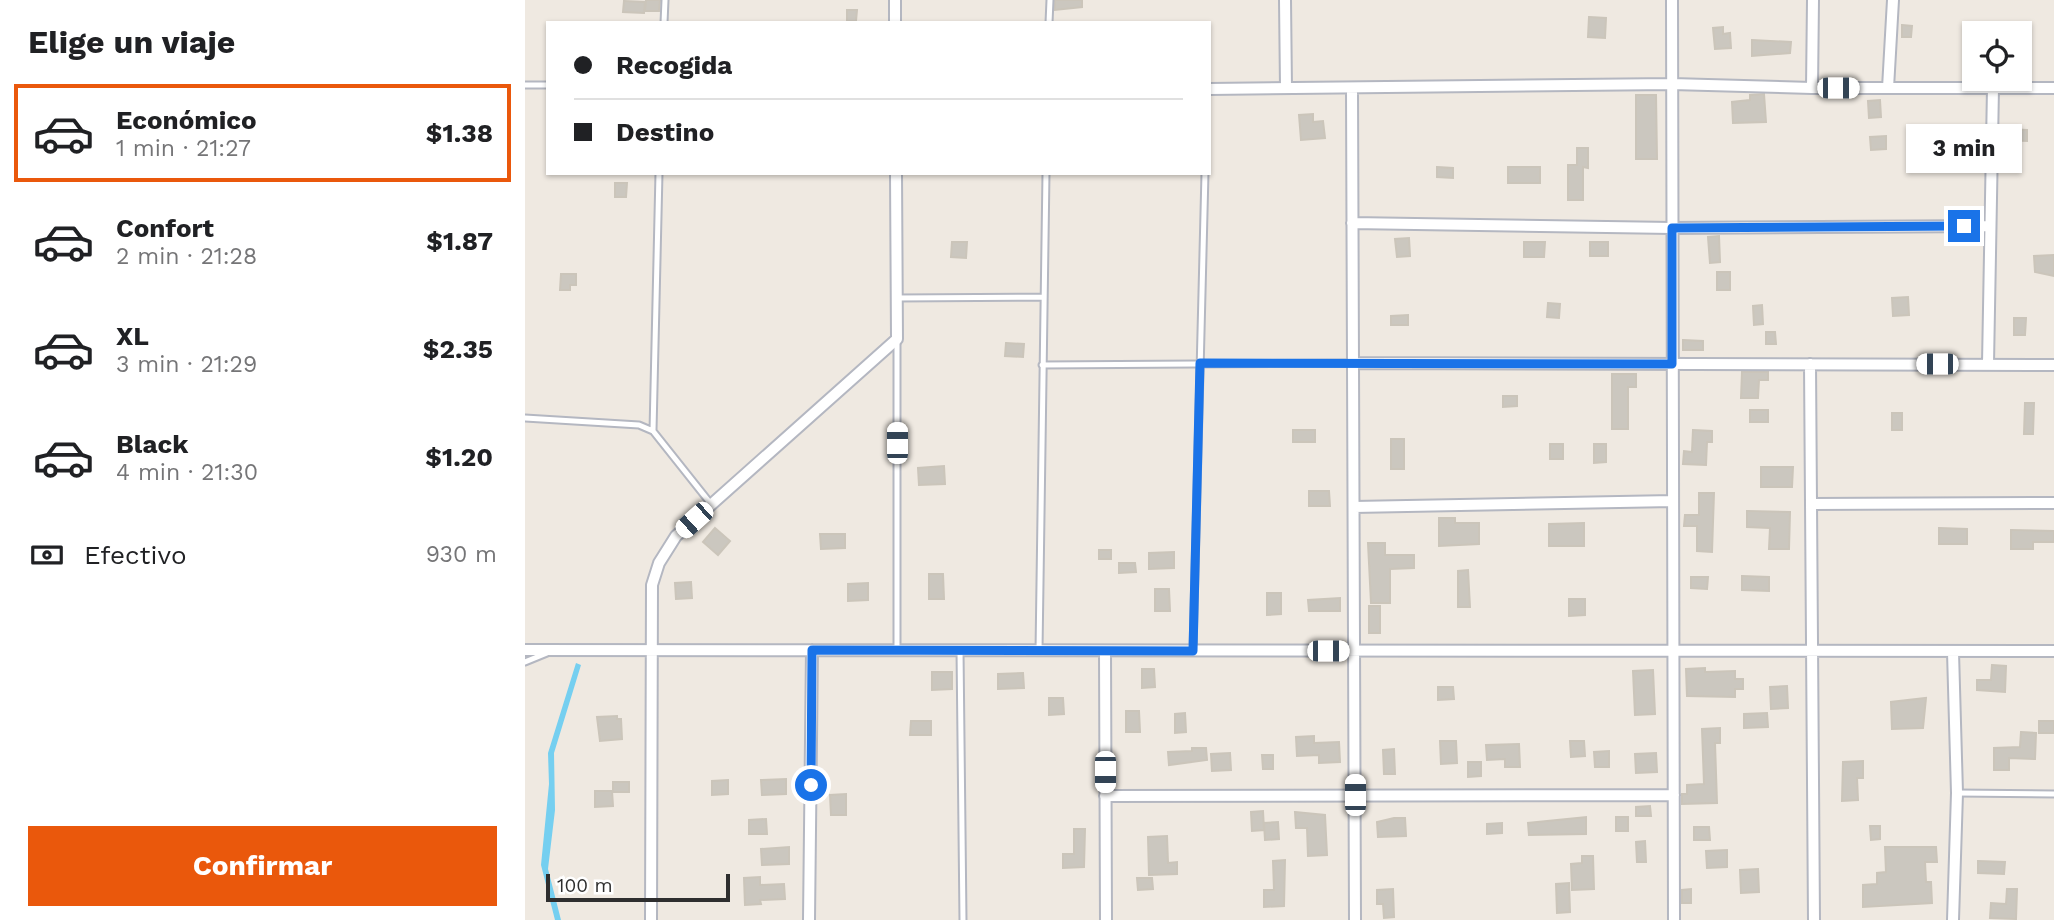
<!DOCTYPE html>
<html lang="es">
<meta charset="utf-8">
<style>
body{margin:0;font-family:"Work Sans",sans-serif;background:#f6f6f6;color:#202124;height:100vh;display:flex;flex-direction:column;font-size:26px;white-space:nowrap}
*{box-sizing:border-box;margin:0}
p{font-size:23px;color:#757577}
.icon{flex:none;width:38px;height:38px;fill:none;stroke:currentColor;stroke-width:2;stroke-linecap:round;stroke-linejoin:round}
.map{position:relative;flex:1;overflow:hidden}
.side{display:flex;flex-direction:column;background:#fff;width:525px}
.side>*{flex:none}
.guide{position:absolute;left:21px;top:21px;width:665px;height:154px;border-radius:0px;box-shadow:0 2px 5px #0004;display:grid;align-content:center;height:154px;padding:0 28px;background:#fff}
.buttons{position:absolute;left:1437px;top:21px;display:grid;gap:14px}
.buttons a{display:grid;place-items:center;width:70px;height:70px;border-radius:0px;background:#fff;box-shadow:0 2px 5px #0004;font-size:35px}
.scale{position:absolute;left:21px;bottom:18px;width:184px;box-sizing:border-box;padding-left:7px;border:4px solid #2e2e2e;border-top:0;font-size:19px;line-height:24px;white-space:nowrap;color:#2e2e2e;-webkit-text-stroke:5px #fff;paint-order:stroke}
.end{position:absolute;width:32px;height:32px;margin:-16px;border:9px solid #1a73e8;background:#fff;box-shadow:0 0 0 4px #fff}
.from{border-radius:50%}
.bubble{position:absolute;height:49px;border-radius:0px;background:#fff;box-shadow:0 2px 5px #0004;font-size:23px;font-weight:700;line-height:49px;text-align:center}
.car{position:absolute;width:21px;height:42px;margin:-21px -10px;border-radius:9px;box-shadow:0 0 5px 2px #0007;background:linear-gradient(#fff 24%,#345 0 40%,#fff 0 76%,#345 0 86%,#fff 0)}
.guide b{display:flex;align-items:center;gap:24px;height:66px;font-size:26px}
.guide b+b{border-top:2px solid #e0e0e0}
.guide i{width:18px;height:18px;background:#202124}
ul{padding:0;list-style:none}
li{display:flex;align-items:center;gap:21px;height:98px;margin:0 14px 10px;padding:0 14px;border:4px solid transparent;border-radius:0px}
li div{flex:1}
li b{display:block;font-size:26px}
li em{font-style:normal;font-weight:700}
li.on{border-color:#ea580c}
li>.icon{width:63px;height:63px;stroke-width:1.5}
h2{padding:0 28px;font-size:32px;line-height:84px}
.pay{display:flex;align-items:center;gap:18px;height:77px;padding:0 28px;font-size:26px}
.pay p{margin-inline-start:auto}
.action{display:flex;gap:14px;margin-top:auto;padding:14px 28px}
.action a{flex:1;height:80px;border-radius:0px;background:#ea580c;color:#fff;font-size:28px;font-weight:700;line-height:80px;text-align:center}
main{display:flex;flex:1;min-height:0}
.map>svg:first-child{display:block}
.water{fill:#75cff0}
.building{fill:#cbc7bf;stroke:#cbc5ba;stroke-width:2}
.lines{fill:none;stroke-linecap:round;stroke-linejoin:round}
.service-casing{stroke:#b4b7c1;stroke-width:9}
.minor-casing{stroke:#b4b7c1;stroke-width:14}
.service{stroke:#fff;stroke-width:5}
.minor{stroke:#fff;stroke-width:10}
.route{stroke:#1a73e8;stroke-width:9}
</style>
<main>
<section class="side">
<h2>Elige un viaje</h2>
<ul>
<li class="on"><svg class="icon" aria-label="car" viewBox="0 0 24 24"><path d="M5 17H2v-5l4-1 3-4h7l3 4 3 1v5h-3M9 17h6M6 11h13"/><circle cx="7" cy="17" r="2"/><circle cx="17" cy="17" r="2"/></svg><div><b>Económico</b><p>1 min · 21:27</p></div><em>$1.38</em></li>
<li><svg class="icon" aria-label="car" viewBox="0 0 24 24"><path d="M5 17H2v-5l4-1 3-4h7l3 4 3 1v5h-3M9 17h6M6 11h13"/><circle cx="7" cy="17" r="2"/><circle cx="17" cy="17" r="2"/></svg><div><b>Confort</b><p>2 min · 21:28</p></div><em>$1.87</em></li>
<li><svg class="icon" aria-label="car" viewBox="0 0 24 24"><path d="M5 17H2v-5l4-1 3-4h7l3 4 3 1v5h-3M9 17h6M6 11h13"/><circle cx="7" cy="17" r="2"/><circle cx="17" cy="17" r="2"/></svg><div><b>XL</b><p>3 min · 21:29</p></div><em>$2.35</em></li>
<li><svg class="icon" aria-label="car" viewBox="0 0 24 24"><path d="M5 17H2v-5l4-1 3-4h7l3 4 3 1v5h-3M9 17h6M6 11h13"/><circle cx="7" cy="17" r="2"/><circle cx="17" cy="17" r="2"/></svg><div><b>Black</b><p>4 min · 21:30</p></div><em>$1.20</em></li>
</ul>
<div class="pay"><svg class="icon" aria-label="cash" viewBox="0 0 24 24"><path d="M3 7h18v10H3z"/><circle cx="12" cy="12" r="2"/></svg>Efectivo<p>930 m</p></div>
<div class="action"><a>Confirmar</a></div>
</section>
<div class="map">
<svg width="1529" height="920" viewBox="0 0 1529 920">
<rect width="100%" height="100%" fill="#efe9e1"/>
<path class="water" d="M51,663L56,665L29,753L30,810L23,869L36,920H30L16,865L24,784L23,753Z"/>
<path class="building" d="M121,0H135L134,11H120Z
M530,0H557V7L530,10Z
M99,1L120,2L119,13L98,12Z
M322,10H332L331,21H322Z
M1064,17L1081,18L1080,38L1063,37Z
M1377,25L1387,26L1386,37H1377Z
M1198,27V34L1205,33L1206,48L1190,49L1188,28Z
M1227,40L1266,42L1265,53L1227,56Z
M1239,94L1241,122L1208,123L1207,102L1225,100V95Z
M1111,95H1131L1132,159H1111Z
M1355,100L1356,117L1344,118L1343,101Z
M788,114V122L798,121L800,138L776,140L774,115Z
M1479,129L1502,130V141L1479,140Z
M1361,136V149L1346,150L1345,137Z
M1052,148H1063V168L1058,167V200H1043V165H1052Z
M912,167L928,168V178L912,177Z
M983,167H1015V183H983Z
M90,183H102L101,197H90Z
M1194,236L1195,262L1185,263L1183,237Z
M884,238L885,256L872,257L870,239Z
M427,242H442L441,258L426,257Z
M999,242H1020L1019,257H999Z
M1065,242H1083V256H1065Z
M1529,255V276L1510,272L1509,256Z
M1192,272H1205V290H1192Z
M36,274H51V285H45V290H35Z
M1383,297L1384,315L1368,316L1367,298Z
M1023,303L1035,304L1034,318L1022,317Z
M1237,305L1238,324L1229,325L1228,306Z
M883,315V325H866V316Z
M1489,318H1501L1500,335H1489Z
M1241,332H1250L1251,344H1241Z
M1158,340L1178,341V350H1158Z
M481,343L499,344L498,357L480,356Z
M1217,372H1243V380H1234L1233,398H1216Z
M1087,374H1111V387H1103V429H1087Z
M978,396H992V406L978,407Z
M1500,403H1509L1508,434H1499Z
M1225,410H1243V422H1225Z
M1367,413H1377V430H1367Z
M768,430H790V442H768Z
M1168,430L1187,431V442H1182L1181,465L1158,464L1159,451L1167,452Z
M866,439H879V469H866Z
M1025,444H1038V459H1025Z
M1069,444H1081V462L1069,463Z
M419,466L420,484L394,485L393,468Z
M1236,467H1268L1267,487H1236Z
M784,491H804L805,506H784Z
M1174,493H1189L1187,552L1172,551V526H1159L1160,515H1174Z
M1222,511L1265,512L1264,549H1244L1245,528L1222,527Z
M914,518H930V523H954V544L914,546Z
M1059,523V546H1024V524Z
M190,528L205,541L193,555L178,542Z
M1414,528L1442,529V544H1414Z
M1486,530L1529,531V542H1508V549H1486Z
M295,534H320V548L296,549Z
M843,543H860V555H889V568L865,569V603H846Z
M574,550H586V559H574Z
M649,552V568L624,569V553Z
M594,563H610L611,572L594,573Z
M943,570L945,607H933V571Z
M404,574H418L419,599H404Z
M1217,576L1244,577V591L1217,590Z
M1166,577H1183L1182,589L1166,588Z
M166,582L167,598L151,599L150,583Z
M343,583V600L323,601V584Z
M630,589H644L645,611H630Z
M742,593H756V614L742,615Z
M815,598V611H784L783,600Z
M1044,599H1060V615L1044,616Z
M844,606H855V633H844Z
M1467,665L1481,666L1480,692L1452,690V680H1466Z
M1180,668V672L1210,671V679H1218V689H1210V697L1162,696L1161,669Z
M617,669H629L630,687L617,688Z
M1128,670L1130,714L1110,715L1108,671Z
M407,672H427V689L407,690Z
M498,673L499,688L473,689V674Z
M1262,686L1263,708L1246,709L1245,687Z
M913,687H928L929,699L913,700Z
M524,698H538L539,714L524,715Z
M1401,698L1398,728L1367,729L1366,702Z
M601,711H614L615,732H601Z
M660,713L661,732L650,733V714Z
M1242,713L1243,727L1219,728V714Z
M92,716V719H96L97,739L75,741L72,717Z
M386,721H406V735H385Z
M1514,721H1529V733H1514Z
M1195,728V743H1190L1192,803L1157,804V794H1162V785L1179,784L1177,729Z
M1496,732L1511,733L1510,759L1484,758V770H1469V748L1495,747Z
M789,736V743L814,742L815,762L794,763V755L772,756L771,737Z
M915,741H931L932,763L916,764Z
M1045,741H1059L1060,756L1046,757Z
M994,744L995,767H980V759L962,760L961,745Z
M667,748H681L682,760L644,765L643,752L667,751Z
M869,749L870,774H859L858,750Z
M1084,751V767H1070L1069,752Z
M705,753L706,770L687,771L686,754Z
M1131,753L1132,772L1111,773L1110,754Z
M737,755H748V769H738Z
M1338,761V778H1332L1333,800L1317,801L1318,762Z
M943,762H956V776L943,777Z
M261,779V794L237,795L236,780Z
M203,780V794L187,795V781Z
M88,782H104V792H88Z
M70,791H87L88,806L70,807Z
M321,794V815H306L305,795Z
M1125,806L1126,816H1111V807Z
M738,811L739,830L727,831L726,812Z
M770,812L800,815L802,855L783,856L782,828H771Z
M1061,817V834L1004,835L1003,823Z
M1091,817H1103V831H1091Z
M869,818H880L881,836L853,837L852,822Z
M241,819L242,834H224V820Z
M753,822L754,839L740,840L739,823Z
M977,823V833L962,834V824Z
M1345,826H1355V839L1346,840Z
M1169,827H1184L1185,840H1169Z
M549,829H560L559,867L538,868V854H549Z
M642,836L643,863L652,862V874L624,875L623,837Z
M1120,841L1121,862H1112L1111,842Z
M264,847V864L237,865L236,849Z
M1360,847H1411L1412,862H1400L1401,882H1406L1407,903L1338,907V885L1352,884V873L1361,872Z
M1202,850V867L1182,868L1181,851Z
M1057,856H1068L1069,889L1047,890L1046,864L1057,863Z
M760,860L759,906L739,907V890H749L748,861Z
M1453,861L1480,862L1479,874L1453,873Z
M1233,869L1234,892L1216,893L1215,870Z
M235,877V885L259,884L260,899L235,900L236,904L220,905L219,878Z
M612,878H627L628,889L613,890Z
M1044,883L1045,912L1032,913L1031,884Z
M868,889L869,917L859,918L858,904H852V890Z
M1166,889V903H1157V890Z
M1482,889H1492L1491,919L1465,918L1466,903L1481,904Z"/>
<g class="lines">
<defs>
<path id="service" d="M139,23L140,0
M524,23L525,0
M0,85H23
M372,298L518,297
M517,365L828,363
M0,418L114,425L128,431L186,504
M128,431L134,173
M372,650V339
M435,650L438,920
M514,651L521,173
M668,651L680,173
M0,662L22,653
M1432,793L1529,794"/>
<path id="minor" d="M370,0V23
M760,0L761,88
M1147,0L1149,920
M827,88L830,920
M1287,88L1288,0
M1363,88L1368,0
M684,89L1147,84L1287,88H1529
M827,223L1147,228L1465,226
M828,363L1529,365
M1285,364L1289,920
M1463,364L1468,88
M1286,504L1529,503
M829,507L1148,501
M0,650L1529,651
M580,651L581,920
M580,796L1149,795
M126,920L127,585L134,563L151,536L372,339L371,173
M284,920L287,650
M1428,920L1432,793L1428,652"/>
</defs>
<use href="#service" class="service-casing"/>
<use href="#minor" class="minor-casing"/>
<use href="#service" class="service"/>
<use href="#minor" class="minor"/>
</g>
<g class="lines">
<path class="route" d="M286,785L287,650L668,651L675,363L1147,364V228L1439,226"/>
</g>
</svg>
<div class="buttons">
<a><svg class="icon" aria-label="locate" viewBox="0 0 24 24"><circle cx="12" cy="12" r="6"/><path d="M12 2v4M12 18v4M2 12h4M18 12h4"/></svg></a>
</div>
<div class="scale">100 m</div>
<i class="end from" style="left:286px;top:785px"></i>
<i class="end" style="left:1439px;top:226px"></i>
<div class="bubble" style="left:1381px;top:124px;width:116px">3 min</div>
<i class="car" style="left:1313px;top:88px;rotate:90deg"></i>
<i class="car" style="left:1412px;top:364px;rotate:270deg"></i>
<i class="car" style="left:372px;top:443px;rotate:0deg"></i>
<i class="car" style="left:169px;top:520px;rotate:228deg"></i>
<i class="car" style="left:803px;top:651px;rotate:90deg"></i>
<i class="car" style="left:580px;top:772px;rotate:180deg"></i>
<i class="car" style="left:830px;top:795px;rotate:0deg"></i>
<div class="guide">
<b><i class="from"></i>Recogida</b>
<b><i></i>Destino</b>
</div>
</div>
</main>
